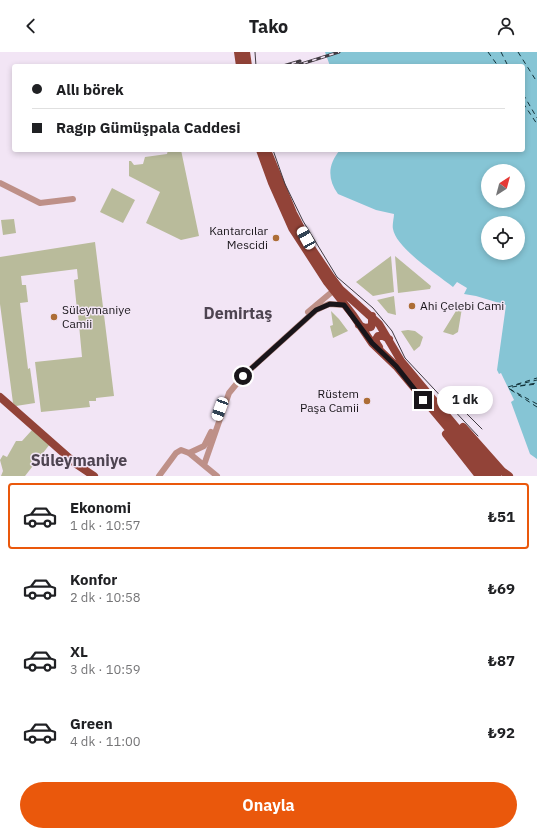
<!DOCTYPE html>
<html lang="tr">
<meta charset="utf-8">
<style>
body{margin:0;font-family:"IBM Plex Sans",sans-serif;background:#f2f2f2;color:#202124;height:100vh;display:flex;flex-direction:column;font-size:15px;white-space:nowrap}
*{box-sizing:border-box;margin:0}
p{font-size:13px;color:#757577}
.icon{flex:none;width:22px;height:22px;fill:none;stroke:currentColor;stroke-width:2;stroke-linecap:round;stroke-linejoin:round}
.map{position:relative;height:424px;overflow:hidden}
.panel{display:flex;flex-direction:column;background:#fff;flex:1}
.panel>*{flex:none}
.guide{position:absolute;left:12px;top:12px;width:513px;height:88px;border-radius:4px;box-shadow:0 2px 6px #0003;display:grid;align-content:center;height:88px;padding:0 20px;background:#fff}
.needle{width:26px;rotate:36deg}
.tools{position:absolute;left:481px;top:112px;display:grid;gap:8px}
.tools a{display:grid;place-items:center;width:44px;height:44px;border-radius:50%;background:#fff;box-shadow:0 2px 6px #0003;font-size:20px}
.end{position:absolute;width:18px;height:18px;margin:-9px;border:5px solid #19151a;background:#fff;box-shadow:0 0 0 2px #fff}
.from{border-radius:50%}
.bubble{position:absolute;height:28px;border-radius:14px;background:#fff;box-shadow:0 2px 6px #0003;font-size:13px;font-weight:800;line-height:28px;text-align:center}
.car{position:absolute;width:12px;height:24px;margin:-12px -6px;border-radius:5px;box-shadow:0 0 3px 1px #0007;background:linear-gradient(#fff 24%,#345 0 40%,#fff 0 76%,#345 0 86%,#fff 0)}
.guide b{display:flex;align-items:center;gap:14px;height:38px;font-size:15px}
.guide b+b{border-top:1px solid #e0e0e0}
.guide i{width:10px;height:10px;background:#202124}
ul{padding:7px 0 0;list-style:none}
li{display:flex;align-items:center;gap:12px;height:66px;margin:0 8px 6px;padding:0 12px;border:2px solid transparent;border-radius:4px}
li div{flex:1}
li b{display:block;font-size:15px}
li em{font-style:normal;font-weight:800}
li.active{border-color:#ea580c}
li>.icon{width:36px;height:36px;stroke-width:1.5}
.cta{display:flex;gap:8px;margin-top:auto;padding:8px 20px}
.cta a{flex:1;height:46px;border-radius:24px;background:#ea580c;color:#fff;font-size:16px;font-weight:800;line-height:46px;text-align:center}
header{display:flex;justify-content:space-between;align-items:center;height:52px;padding:0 20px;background:#fff;font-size:18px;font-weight:800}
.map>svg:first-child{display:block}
.green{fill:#b9bb9b}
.water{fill:#86c5d5;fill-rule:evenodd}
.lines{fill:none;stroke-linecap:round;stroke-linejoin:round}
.ferry{stroke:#113138;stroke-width:1;stroke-dasharray:5 4;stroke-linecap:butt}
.minor{stroke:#be9088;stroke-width:6}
.major{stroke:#924338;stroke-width:8}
.tram{stroke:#413b42;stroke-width:1}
.rail-casing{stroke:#413b42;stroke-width:3}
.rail{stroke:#f2e5f5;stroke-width:1.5;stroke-dasharray:4.5;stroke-linecap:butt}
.route{stroke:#19151a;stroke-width:5}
.poi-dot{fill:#ad6d36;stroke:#f2e5f5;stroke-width:1.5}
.labels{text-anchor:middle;stroke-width:3;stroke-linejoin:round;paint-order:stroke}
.poi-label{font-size:12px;fill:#19151a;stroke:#f2e5f5;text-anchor:end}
.district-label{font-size:16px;font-weight:bold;fill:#4e4451;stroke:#f2e5f5}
</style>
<header><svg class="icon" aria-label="back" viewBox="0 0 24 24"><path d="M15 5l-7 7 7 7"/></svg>Tako<svg class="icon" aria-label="person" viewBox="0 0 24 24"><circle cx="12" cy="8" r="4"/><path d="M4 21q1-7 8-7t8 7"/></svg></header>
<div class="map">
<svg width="537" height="424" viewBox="0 0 537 424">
<rect width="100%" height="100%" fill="#f2e5f5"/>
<path class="green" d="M168,98H181L199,184L181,188L146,171L160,140L129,124V109H131L134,113L143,112L145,105L167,102Z
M112,136L135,148L123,171L100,160Z
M14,167L16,181L3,183L1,168Z
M95,190L114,344L96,346V349H89L90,355L41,360L35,310L82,305L78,262L81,261L80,258H77L74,228L78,227L77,217L21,224L22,233H26L28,250L20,251L28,317L30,316L35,351L16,354L13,351L0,252V205Z
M391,204L394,240L373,244L356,230Z
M395,204L431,234L430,237L398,241Z
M394,244L396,263L388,261L377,248Z
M459,254L462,256L458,280L453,283L443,280Z
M331,259L339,267L348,279L333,286L330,274L333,273Z
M408,278L415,279L423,285L420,294L414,299L401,279Z
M32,378L50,392L25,424H1L3,419L0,408L3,403L7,405L16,389H22Z"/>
<path class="water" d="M325,0H537V407L530,402L511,350L514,348L501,321L499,322L497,318L506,253L476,244L464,242L467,236L457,230L453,235C438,223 396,196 393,177C392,173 394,166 394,162L376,158L338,142C327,127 328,112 340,98H523V14H330ZM488,119H518V149H488ZM488,171H518V201H488Z"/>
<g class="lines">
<path class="ferry" d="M488,0L498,14
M501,0L508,14
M518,0L537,30
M523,42L537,66
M523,51L537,72
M516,333L537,328
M520,334L537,332
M508,335L537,326
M512,335L537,331
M537,352L508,336L537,355"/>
<path class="minor" d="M0,131L40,151L73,147
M308,260L333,239
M189,401L204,394L211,380
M204,413L229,341L243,324L316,258L329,252L344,253
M159,424L176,401L181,398L189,401L217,424"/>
<path class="major" d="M238,0L240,14
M246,0L248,14
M260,98L272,131L292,176L327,230L353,263L372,291L396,314L488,424
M267,98L293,161L312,197L331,225L340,237L379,272L401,309L497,424
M359,273L365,276L371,275L372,272V264
M379,295L375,289L378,284H383L389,287
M0,345L76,412L94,424
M463,375L502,419L509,424
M446,382L479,424"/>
<path class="tram" d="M255,0L256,14
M273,98L285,132L303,169L337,225L373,256L392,279L405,306L478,384
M450,345L482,377"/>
<defs>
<path id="rail" d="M283,14L300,9
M295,14L339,0"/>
</defs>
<use href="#rail" class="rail-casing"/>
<use href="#rail" class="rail"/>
</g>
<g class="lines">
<path class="route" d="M243,324L316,258L330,252L344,253L372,291L396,314L423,348"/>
</g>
<g class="poi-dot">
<circle cx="276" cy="186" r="4"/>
<circle cx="412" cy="254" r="4"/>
<circle cx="54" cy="265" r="4"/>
<circle cx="367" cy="349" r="4"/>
</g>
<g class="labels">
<g class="poi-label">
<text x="268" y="183">Kantarcılar<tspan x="268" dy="14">Mescidi</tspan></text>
<text x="420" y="258" text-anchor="start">Ahi Çelebi Cami</text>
<text x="62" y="262" text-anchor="start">Süleymaniye<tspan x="62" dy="14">Camii</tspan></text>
<text x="359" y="346">Rüstem<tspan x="359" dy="14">Paşa Camii</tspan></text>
</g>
<g class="district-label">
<text x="238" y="267">Demirtaş</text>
<text x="79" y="414">Süleymaniye</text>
</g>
</g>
</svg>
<div class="tools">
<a><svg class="needle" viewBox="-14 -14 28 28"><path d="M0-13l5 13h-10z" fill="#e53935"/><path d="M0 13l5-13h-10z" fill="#757577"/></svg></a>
<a><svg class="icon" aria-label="locate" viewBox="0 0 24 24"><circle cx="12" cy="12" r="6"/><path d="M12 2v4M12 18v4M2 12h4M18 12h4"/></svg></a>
</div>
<i class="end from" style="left:243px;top:324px"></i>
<i class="end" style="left:423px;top:348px"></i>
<div class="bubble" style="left:437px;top:334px;width:56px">1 dk</div>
<i class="car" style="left:306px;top:186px;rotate:331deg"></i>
<i class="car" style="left:220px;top:357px;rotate:200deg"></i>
<div class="guide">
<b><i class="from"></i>Allı börek</b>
<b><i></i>Ragıp Gümüşpala Caddesi</b>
</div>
</div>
<section class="panel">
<ul>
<li class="active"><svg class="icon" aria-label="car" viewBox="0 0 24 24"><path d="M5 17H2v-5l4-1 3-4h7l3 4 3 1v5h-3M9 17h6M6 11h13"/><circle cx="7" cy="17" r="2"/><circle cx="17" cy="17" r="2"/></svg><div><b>Ekonomi</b><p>1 dk · 10:57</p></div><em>₺51</em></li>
<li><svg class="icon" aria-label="car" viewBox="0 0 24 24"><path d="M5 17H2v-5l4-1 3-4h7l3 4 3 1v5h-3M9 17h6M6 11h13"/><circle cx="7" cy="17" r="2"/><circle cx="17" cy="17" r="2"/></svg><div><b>Konfor</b><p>2 dk · 10:58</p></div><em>₺69</em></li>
<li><svg class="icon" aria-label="car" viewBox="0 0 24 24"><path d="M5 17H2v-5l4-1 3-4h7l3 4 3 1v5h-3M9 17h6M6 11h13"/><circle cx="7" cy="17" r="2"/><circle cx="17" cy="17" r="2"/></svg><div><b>XL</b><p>3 dk · 10:59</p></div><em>₺87</em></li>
<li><svg class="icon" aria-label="car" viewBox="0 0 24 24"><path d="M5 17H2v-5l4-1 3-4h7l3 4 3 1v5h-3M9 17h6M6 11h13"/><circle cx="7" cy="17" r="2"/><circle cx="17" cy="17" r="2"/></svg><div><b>Green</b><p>4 dk · 11:00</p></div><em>₺92</em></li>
</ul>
<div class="cta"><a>Onayla</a></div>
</section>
